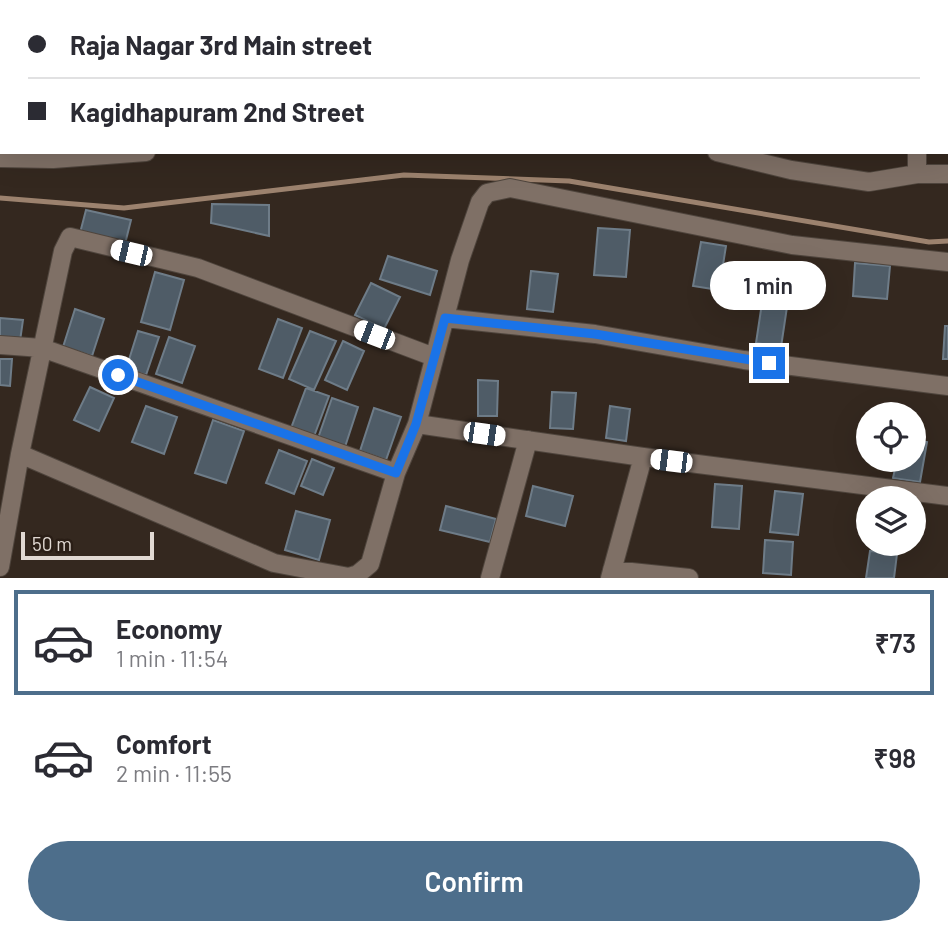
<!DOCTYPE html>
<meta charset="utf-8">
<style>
body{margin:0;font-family:Barlow,sans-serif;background:#f2f2f3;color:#2b2b33;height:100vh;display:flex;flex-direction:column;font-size:26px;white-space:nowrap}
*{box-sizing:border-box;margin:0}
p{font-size:23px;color:#7c7c81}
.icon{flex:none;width:38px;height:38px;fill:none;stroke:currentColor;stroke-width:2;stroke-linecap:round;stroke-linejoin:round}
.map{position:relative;height:578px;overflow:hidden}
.panel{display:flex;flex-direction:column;background:#fff;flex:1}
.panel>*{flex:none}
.guide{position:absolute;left:0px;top:0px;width:948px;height:154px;box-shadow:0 7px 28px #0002;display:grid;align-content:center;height:154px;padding:0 28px;background:#fff}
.buttons{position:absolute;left:856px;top:402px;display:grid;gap:14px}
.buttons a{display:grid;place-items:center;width:70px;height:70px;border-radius:50%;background:#fff;box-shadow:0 7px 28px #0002;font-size:35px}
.scale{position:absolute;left:21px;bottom:18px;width:133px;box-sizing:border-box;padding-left:7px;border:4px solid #e1d9d3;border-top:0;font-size:19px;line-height:24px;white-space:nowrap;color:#e1d9d3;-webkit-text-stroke:5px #2a1e16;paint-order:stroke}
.end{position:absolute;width:32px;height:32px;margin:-16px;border:9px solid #1a73e8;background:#fff;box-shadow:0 0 0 4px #fff}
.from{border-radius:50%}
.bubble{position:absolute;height:49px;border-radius:24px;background:#fff;box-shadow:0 7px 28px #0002;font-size:23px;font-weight:600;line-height:49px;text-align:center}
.car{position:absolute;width:21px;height:42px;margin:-21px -10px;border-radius:9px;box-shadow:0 0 5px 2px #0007;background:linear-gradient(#fff 24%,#345 0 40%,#fff 0 76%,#345 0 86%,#fff 0)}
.guide b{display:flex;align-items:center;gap:24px;height:66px;font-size:26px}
.guide b+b{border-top:2px solid #e1e1e2}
.guide i{width:18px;height:18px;background:#2b2b33}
ul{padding:12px 0 0;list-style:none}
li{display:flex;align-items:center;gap:21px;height:105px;margin:0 14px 10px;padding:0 14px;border:4px solid transparent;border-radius:0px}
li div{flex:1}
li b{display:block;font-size:26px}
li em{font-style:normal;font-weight:600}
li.current{border-color:#4d6e8b}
li>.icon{width:63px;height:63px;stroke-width:1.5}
.cta{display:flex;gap:14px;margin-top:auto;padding:14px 28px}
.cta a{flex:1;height:80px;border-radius:42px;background:#4d6e8b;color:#fff;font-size:28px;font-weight:600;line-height:80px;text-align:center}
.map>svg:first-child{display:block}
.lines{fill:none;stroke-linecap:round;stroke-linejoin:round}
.stream{stroke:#9c826e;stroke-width:5}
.building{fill:#4f5c67;stroke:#6e7c88;stroke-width:2}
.street-casing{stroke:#4f453d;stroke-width:20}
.street{stroke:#7f7066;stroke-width:18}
.route{stroke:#1a73e8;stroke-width:9}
</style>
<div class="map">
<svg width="948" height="578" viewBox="0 0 948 578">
<rect width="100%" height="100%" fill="#34281f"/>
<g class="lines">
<path class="stream" d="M0,198L124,208L404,175L569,181L929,242L948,241"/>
</g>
<path class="building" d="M212,204L269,205V236L211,223Z
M86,210L131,220L125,244L80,233Z
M598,228L630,230L626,277L594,275Z
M701,242L726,246L719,290L693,286Z
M388,256L437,271L430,295L380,279Z
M855,263L890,266L887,299L853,296Z
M531,271L558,274L553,312L527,309Z
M155,272L184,280L170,330L141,322Z
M371,283L400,297L384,329L355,315Z
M762,303L787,307L781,347L756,343Z
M75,309L104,319L92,356L63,347Z
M0,318L23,320L20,341L0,338Z
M278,319L302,328L283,378L259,369Z
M945,326H948V359H943Z
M138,331L159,337L146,375L126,369Z
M310,331L336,341L314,390L289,379Z
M169,337L195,346L182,383L156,374Z
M343,341L364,351L347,390L325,380Z
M0,359H12L10,386L0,385Z
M478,380L498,381L497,416H478Z
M90,387L114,398L99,431L74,420Z
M306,388L329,396L313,439L290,431Z
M552,392L576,393L573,429L550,428Z
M332,398L358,407L344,450L317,441Z
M146,406L177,417L164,454L132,442Z
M610,406L630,409L626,441L606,438Z
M374,408L401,417L386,460L360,451Z
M213,420L244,431L226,483L195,473Z
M914,440L927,442L920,482L893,478L897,460H914Z
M279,450L307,461L294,494L266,483Z
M312,459L334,468L323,495L301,486Z
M715,484L742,486L739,529L712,527Z
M533,486L573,496L565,526L526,516Z
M775,491L803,494L798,535L770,532Z
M446,506L496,519L490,542L440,530Z
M296,511L330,520L319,560L285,550Z
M765,540L793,542L791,575L763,573Z
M870,551L897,554L894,578H866Z"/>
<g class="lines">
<defs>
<path id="street" d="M387,0L400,2
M62,2V0
M182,2V0
M368,2V0
M920,2V0
M717,152L791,170L869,182L917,174H948
M0,158L53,159L146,152
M917,174V152
M445,318L595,334L744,360L948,386
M0,345L42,348L396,473
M417,424L643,457L948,496
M20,454L274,563L349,577L358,574L370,564L396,473L417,424L460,260L480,202L487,193L510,188L792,245L948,262
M0,567L20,454L63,251L70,237L198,268L434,357
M612,570L689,578
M490,578L528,440
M610,578L643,457"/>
</defs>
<use href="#street" class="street-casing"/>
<use href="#street" class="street"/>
</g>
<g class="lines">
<path class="route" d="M118,375L396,473L416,424L445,318L595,334L769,363"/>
</g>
</svg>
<div class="buttons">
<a><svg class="icon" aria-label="locate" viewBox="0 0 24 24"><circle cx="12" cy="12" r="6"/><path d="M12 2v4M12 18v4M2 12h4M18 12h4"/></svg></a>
<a><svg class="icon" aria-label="layers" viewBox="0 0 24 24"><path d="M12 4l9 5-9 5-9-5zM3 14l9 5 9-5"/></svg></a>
</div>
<div class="scale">50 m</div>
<i class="end from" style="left:118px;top:375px"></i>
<i class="end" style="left:769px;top:363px"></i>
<div class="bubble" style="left:710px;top:261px;width:116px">1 min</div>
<i class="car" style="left:131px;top:253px;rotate:283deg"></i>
<i class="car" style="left:374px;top:335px;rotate:291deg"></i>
<i class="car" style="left:484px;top:434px;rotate:98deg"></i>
<i class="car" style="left:671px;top:461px;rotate:277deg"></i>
<div class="guide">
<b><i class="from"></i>Raja Nagar 3rd Main street</b>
<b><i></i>Kagidhapuram 2nd Street</b>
</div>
</div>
<section class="panel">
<ul>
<li class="current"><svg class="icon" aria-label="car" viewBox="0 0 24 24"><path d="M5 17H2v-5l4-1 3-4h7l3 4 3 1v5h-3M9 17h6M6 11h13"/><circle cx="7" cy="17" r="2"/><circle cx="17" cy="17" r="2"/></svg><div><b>Economy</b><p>1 min · 11:54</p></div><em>₹73</em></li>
<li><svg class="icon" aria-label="car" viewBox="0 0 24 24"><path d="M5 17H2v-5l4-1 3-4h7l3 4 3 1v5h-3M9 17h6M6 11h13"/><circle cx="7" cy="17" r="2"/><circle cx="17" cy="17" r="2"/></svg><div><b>Comfort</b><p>2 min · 11:55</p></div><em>₹98</em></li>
</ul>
<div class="cta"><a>Confirm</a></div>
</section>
